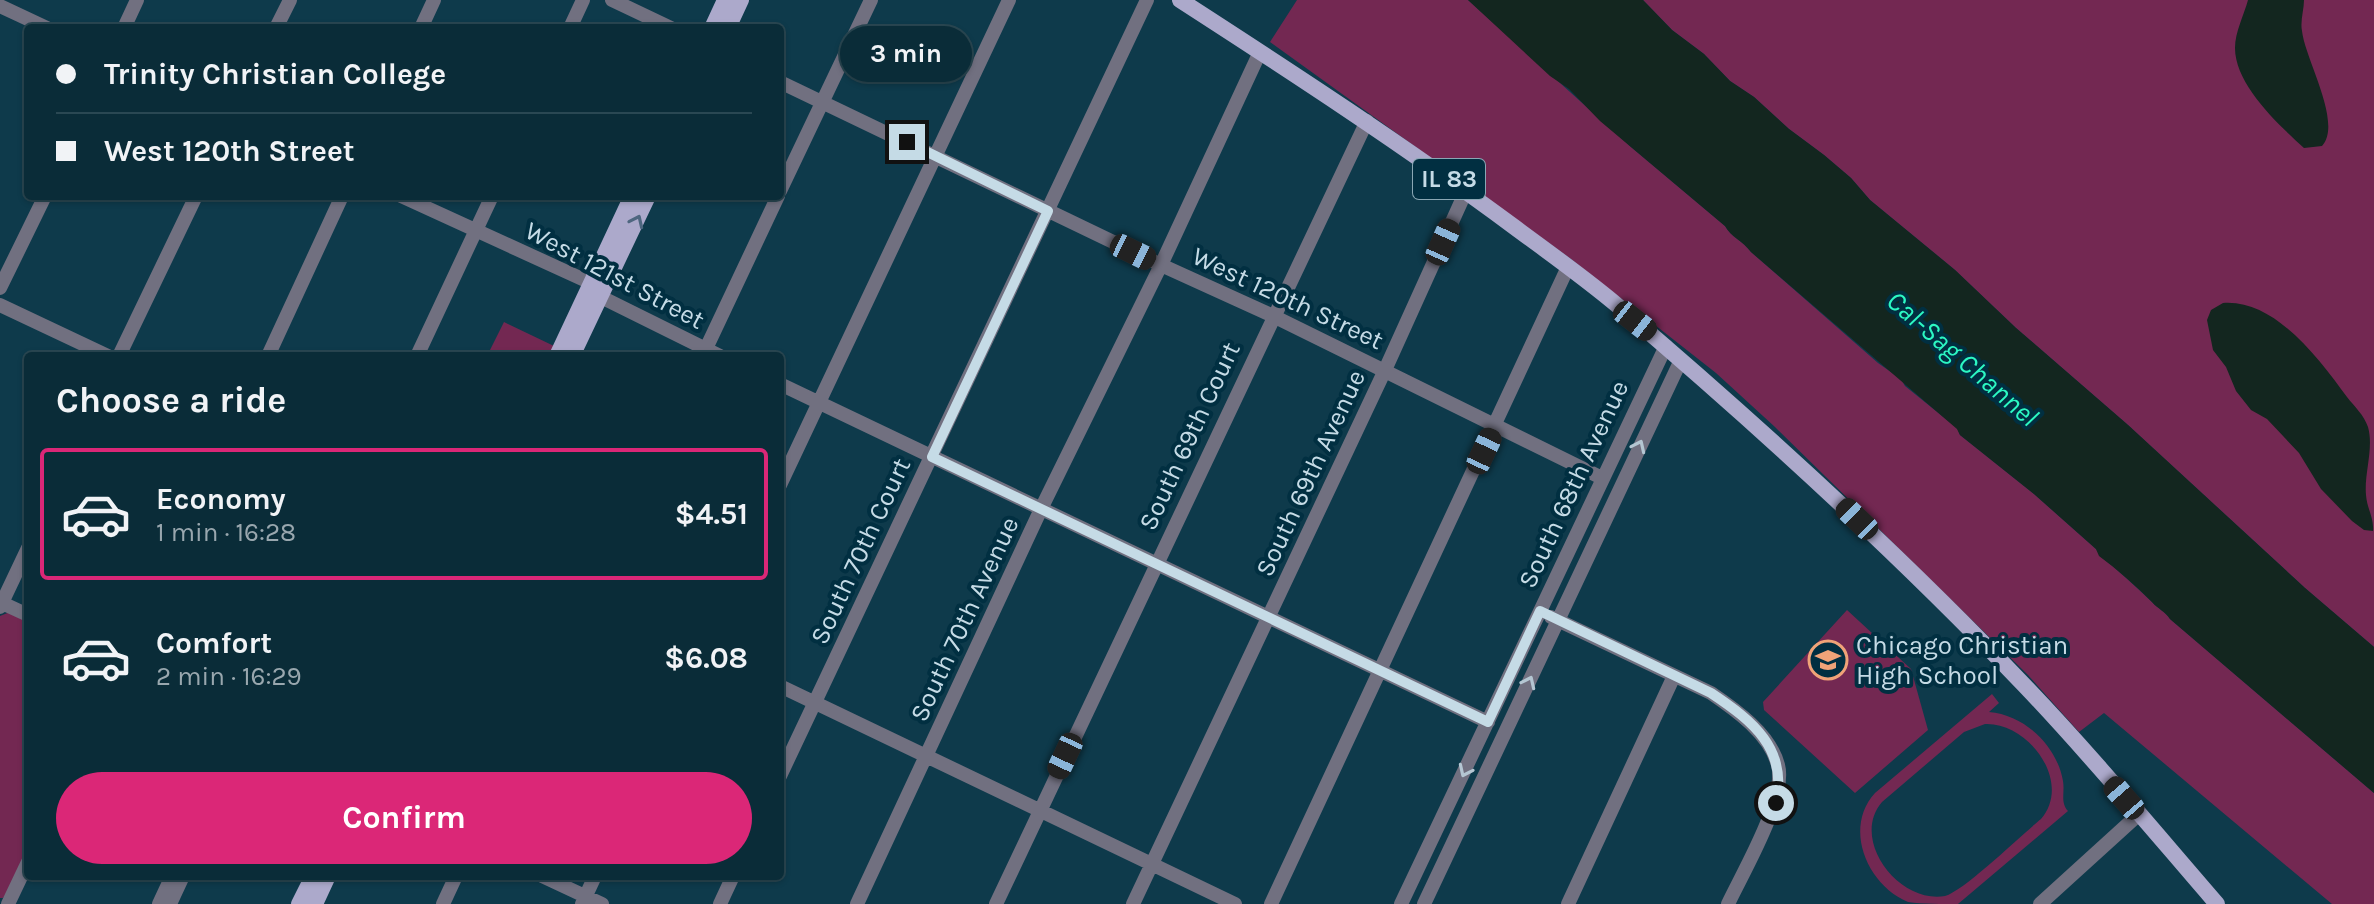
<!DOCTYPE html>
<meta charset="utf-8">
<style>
body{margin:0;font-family:Karla,sans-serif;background:#183843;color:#f1f3f6;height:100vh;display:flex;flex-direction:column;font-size:30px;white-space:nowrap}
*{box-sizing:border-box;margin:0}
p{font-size:26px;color:#99a7ae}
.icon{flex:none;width:44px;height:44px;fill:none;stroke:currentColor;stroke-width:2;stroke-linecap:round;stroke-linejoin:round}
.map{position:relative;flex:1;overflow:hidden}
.panel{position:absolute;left:24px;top:352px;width:760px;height:528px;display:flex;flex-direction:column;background:#0a2c38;border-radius:8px;box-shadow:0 2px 6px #0004,0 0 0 2px #2a4853}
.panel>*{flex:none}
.hud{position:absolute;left:24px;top:24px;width:760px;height:176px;border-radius:8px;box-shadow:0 2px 6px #0004,0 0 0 2px #2a4853;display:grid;align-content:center;height:176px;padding:0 32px;background:#0a2c38}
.end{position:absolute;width:36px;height:36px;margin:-18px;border:10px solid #c5dbe6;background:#111;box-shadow:0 0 0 4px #111}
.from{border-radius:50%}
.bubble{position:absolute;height:56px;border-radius:28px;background:#0a2c38;box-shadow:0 2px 6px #0004,0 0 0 2px #2a4853;font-size:26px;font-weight:700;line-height:56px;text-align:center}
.car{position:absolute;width:24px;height:48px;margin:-24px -12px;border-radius:10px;box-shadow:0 0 6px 2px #0007;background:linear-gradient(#222 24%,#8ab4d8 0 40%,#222 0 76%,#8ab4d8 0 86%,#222 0)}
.hud b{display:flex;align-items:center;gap:28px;height:76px;font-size:30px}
.hud b+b{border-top:2px solid #2a4853}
.hud i{width:20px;height:20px;background:#f1f3f6}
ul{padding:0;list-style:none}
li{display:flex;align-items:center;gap:24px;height:132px;margin:0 16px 12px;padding:0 16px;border:4px solid transparent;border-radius:8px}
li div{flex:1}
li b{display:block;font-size:30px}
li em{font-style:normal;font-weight:700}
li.selected{border-color:#db2777}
li>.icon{width:72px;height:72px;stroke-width:1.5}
h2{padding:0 32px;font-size:36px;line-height:96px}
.primary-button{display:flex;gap:16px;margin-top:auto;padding:16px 32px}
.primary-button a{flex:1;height:92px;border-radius:48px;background:#db2777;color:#fff;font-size:32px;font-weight:700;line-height:92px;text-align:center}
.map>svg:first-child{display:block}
.green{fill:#732852;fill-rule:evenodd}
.water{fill:#13261f}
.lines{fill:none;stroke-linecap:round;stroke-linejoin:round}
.minor{stroke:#717080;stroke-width:14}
.major{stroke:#aca9cb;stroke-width:16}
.oneway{stroke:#4e667f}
.oneway2{stroke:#b4c6d2}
.route{stroke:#c5dbe6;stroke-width:10}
.labels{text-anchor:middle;stroke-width:8;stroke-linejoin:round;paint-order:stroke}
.shield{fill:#012f41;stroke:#8aa7b4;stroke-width:2}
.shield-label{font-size:24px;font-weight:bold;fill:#c5dbe6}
.street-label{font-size:26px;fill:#c5dbe6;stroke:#012f41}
.poi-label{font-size:26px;fill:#c5dbe6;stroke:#012f41;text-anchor:start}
.water-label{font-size:28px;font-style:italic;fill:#2cf8c3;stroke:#012f41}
</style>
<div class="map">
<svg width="2374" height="904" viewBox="0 0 2374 904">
<rect width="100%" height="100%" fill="#0e3a4b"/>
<path class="green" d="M1297,0H1468L1631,147L1725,226C1731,237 1743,241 1751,252L1878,363L1901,379L1905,386L1957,428L1960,435L2034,494L2096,549L2100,556C2118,570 2135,586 2152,602C2158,609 2165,611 2170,619L2374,793V904H2332L2104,713L2079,732L2028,675L1775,427L1716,373L1571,259L1270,42Z
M1643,0H2374V647L2305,588L2128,425L2016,328L1955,270L1870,200L1851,178L1824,155L1789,129L1754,97L1730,81L1704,54L1672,30Z
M504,322L554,346L549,356L488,354Z
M1847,610L1911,669L1928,730L1855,793L1764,710L1763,702Z
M10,612L28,620V853L11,888L3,898H0V616Z
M1992,694L1999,703L1989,712C2025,715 2057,746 2063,781C2065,793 2060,802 2068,811L1958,904C1943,904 1922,904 1908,902C1867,885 1843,828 1875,793ZM1985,724C2028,722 2073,782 2041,819C2021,835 1965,890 1945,896C1898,904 1850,839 1882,802L1964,732Z"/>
<path class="water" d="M1468,0H1643L1672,30L1704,54L1730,81L1754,97L1789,129L1824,155L1851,178L1870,200L1955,270L2016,328L2128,425L2305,588L2374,647V793L2170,619C2165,611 2158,609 2152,602C2136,586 2118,570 2099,556L2096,549L2034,494L1960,435L1957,429L1751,252C1743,241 1731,237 1725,226L1600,121L1569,89L1550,76Z
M2248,0H2304C2304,10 2300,21 2302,31C2305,59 2343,123 2322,146L2304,148C2279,125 2235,85 2235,48C2235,32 2244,15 2248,0Z
M2223,303C2275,299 2319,359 2347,397C2354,406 2364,415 2368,427C2374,448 2364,474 2366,495C2367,509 2374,517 2373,531L2364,530L2352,521L2321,489L2299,453L2267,419L2251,410L2236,391L2226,367L2213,350L2207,320L2211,310Z"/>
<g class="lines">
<path class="minor" d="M612,0L671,28
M0,6L47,28
M124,28L137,0
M276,28L290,0
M421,28L434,0
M570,28L583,0
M780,82L1161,265L1273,316L1602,478
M780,191L871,0
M401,196L591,283L601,297L720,356
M0,288L45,196
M0,305L108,356
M703,355L778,196
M119,356L196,196
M268,356L342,196
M417,356L492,196
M780,384L1488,722
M780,485L1009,0
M0,602L28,615
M0,607L28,548
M1551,617L1711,693C1736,710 1770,734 1778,765C1787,798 1743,872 1728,904
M780,686L1235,904
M780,776L1147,0
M542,876L602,904
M8,904L28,862
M159,904L172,876
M170,904L183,876
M443,904L456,876
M582,904L595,876
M720,904L733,876
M857,904L1041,509L1161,265L1260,52
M996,904L1367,121
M1133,904L1385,370L1466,191
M1271,904L1568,267
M1401,904L1666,346
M1424,904L1681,360
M1568,904L1674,676
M2040,904L2139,814"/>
<path class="major" d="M1180,0C1293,73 1405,146 1513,226C1548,252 1585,278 1618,306C1759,426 1896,551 2024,685C2091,755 2153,830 2217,904
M712,28L725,0
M728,28L741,0
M557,356L632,196
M572,356L648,196
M299,904L313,876
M315,904L328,876"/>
</g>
<defs><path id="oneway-chevron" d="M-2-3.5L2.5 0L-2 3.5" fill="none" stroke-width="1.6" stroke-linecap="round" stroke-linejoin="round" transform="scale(2)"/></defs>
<use class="oneway" href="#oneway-chevron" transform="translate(637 221) rotate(-65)"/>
<g class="oneway2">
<use href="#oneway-chevron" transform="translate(1639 446) rotate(-65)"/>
<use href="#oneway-chevron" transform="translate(1529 682) rotate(-65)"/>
<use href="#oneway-chevron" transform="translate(1465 771) rotate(115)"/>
</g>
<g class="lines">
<path class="route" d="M907,142L1048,211L932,457L1488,722L1540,611L1711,693C1753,721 1788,749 1776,803"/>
</g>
<defs>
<symbol id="school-ring" viewBox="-11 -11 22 22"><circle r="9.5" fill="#012f41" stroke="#f0a378" stroke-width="1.5"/><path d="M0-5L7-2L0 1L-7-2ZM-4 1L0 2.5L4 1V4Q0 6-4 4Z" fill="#f0a378"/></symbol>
</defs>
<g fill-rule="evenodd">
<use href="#school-ring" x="1806" y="638" width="44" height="44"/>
</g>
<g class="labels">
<rect class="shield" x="1413" y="159" width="72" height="40" rx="6"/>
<g class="shield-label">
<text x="1449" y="187">IL 83</text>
</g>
<g class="street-label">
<text transform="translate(615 275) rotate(28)" y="9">West 121st Street</text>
<text transform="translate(1288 298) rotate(25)" y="9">West 120th Street</text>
<text transform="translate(1189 436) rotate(-65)" y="9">South 69th Court</text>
<text transform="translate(1310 473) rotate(-65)" y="9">South 69th Avenue</text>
<text transform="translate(1573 484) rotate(-65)" y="9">South 68th Avenue</text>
<text transform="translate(860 551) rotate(-65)" y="9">South 70th Court</text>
<text transform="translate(964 619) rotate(-65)" y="9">South 70th Avenue</text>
</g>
<g class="poi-label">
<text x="1856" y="654">Chicago Christian<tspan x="1856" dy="30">High School</tspan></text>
</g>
<g class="water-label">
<text transform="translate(1963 358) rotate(41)" y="10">Cal-Sag Channel</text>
</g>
</g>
</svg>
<i class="end from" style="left:1776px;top:803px"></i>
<i class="end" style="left:907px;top:142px"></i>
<div class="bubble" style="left:840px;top:26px;width:132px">3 min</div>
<i class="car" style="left:1443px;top:242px;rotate:24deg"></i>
<i class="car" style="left:1133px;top:252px;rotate:116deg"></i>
<i class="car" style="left:1635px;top:321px;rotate:128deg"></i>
<i class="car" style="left:1484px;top:451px;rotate:25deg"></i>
<i class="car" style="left:1857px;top:519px;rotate:314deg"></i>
<i class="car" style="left:1065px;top:756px;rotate:205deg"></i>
<i class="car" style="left:2124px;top:798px;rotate:319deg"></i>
<div class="hud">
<b><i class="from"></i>Trinity Christian College</b>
<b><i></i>West 120th Street</b>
</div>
<section class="panel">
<h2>Choose a ride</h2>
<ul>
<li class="selected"><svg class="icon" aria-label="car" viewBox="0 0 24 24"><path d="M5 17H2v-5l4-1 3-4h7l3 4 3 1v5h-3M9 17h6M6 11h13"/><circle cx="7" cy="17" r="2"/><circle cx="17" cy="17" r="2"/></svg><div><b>Economy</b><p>1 min · 16:28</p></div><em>$4.51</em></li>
<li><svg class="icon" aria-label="car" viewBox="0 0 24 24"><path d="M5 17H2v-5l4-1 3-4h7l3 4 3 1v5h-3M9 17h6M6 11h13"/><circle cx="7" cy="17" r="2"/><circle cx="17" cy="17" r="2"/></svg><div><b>Comfort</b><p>2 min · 16:29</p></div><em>$6.08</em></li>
</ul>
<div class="primary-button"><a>Confirm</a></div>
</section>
</div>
